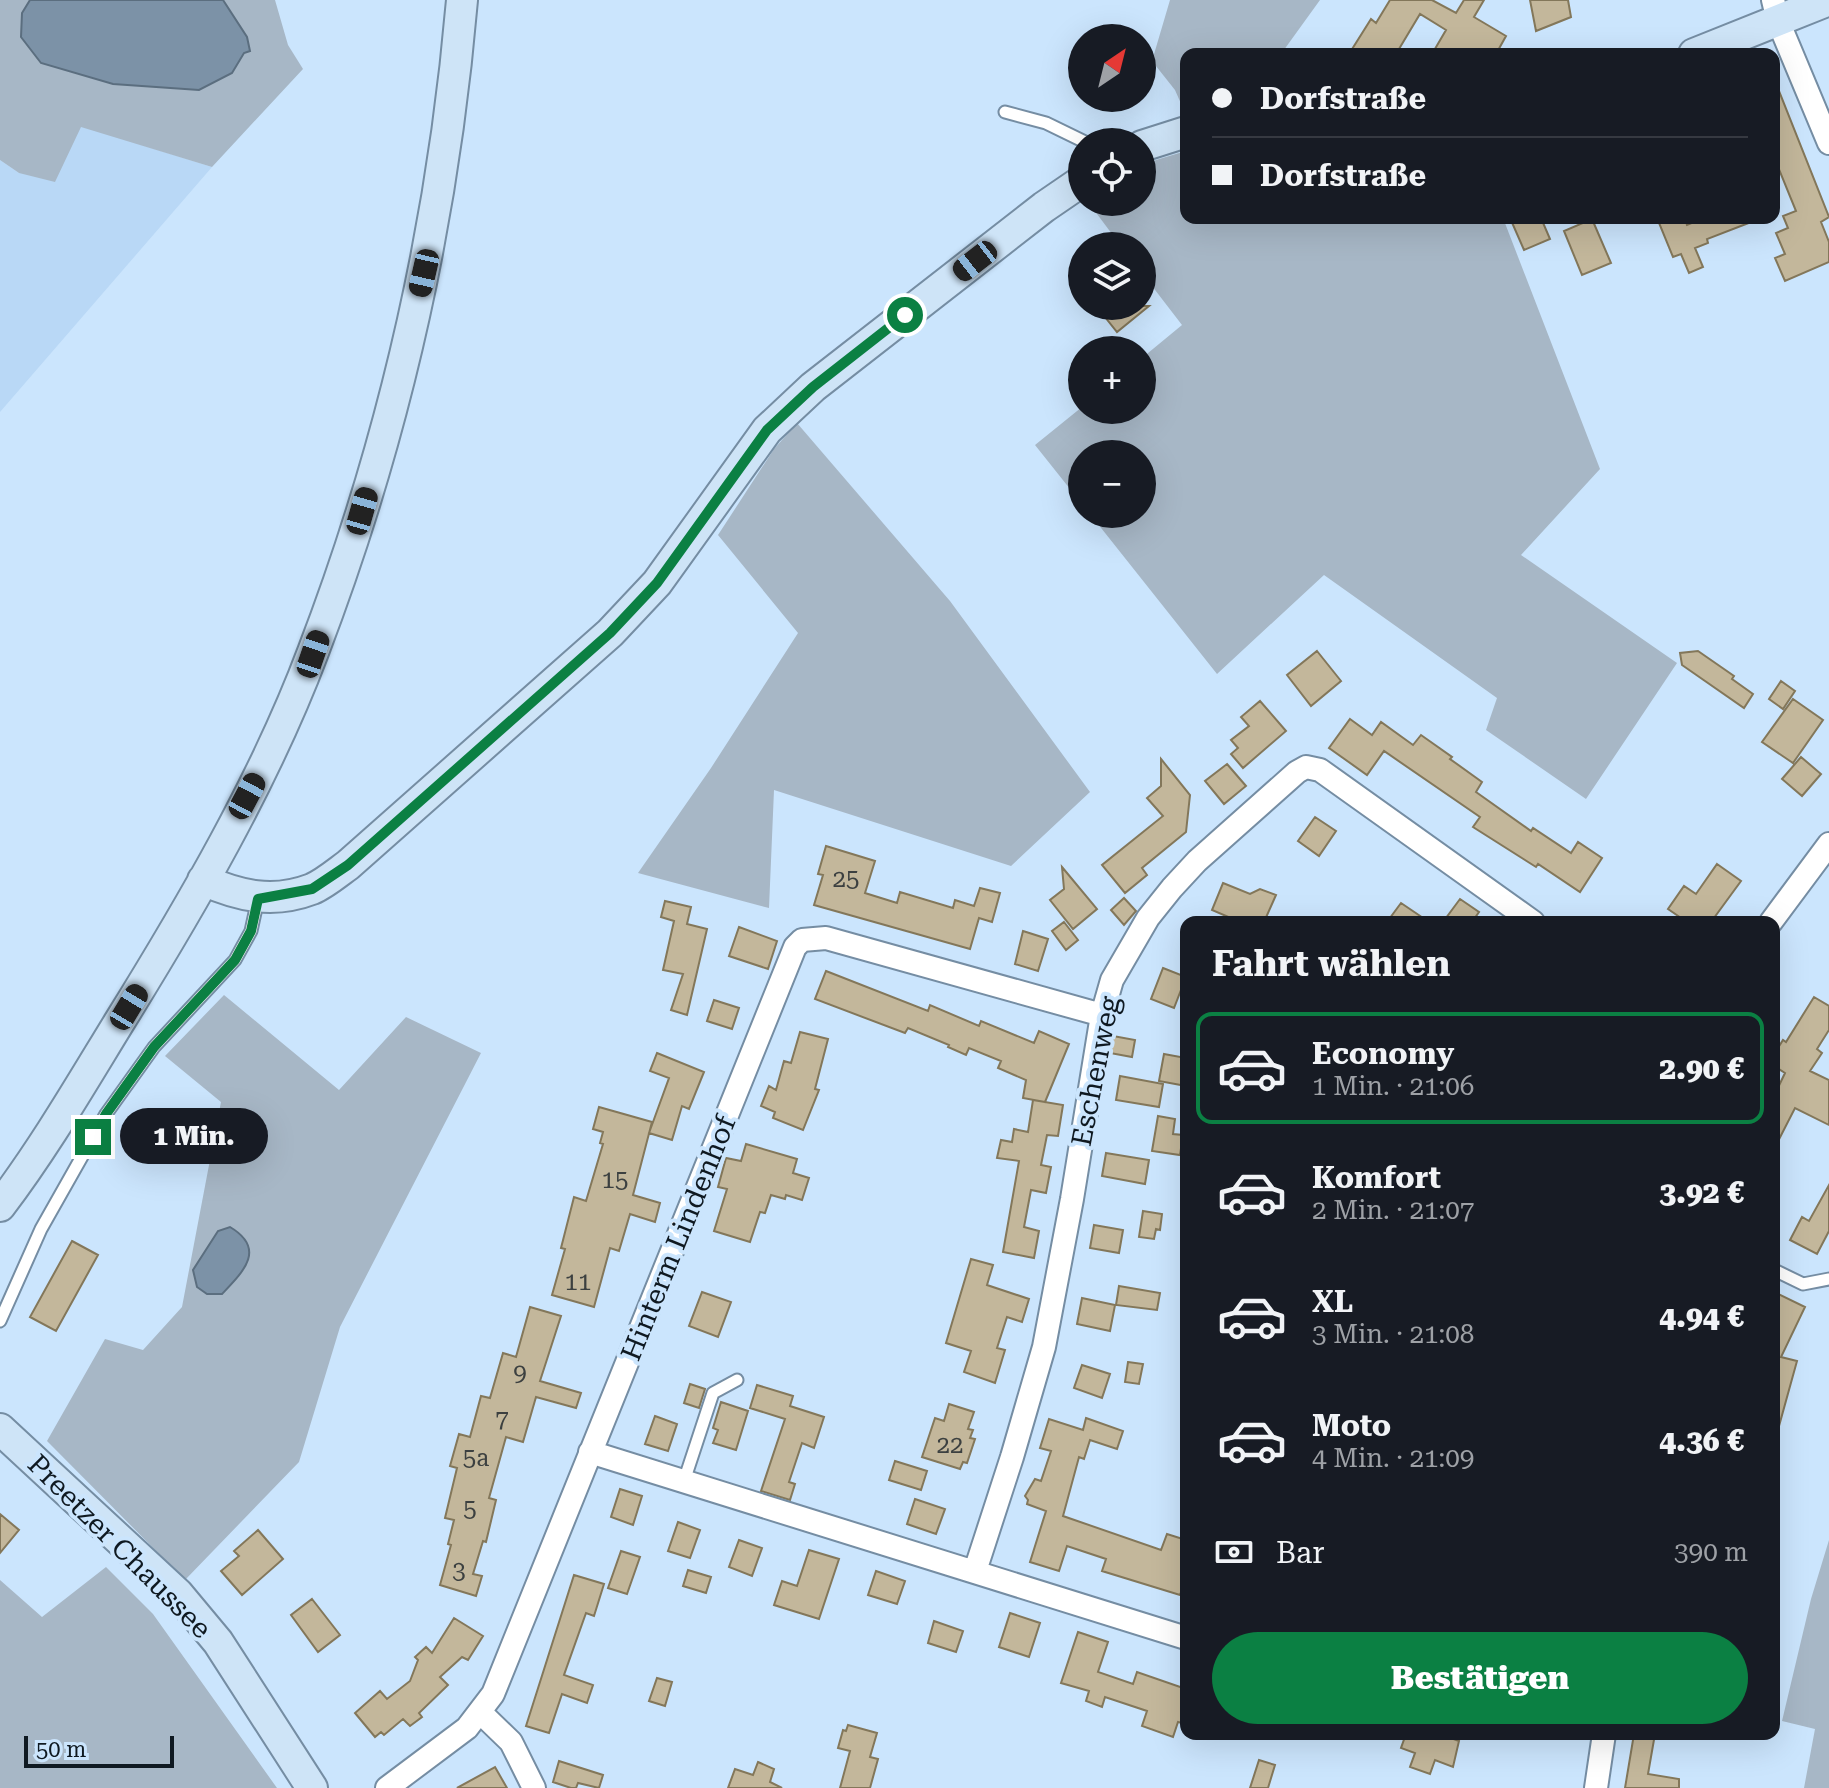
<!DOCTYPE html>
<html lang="de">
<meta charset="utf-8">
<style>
body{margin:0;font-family:"Roboto Serif",serif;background:#20242c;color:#f1f3f6;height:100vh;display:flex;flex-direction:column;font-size:30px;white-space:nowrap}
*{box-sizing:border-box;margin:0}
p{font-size:26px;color:#9ea1a6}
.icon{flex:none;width:44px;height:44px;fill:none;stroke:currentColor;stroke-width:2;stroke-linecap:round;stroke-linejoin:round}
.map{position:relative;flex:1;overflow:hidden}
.panel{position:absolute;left:1180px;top:916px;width:600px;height:824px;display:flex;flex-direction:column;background:#171b24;border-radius:16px;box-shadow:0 8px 32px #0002}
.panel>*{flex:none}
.banner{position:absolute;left:1180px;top:48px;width:600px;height:176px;border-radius:16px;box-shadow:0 8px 32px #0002;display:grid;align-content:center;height:176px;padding:0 32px;background:#171b24}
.needle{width:52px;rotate:35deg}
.fabs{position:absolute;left:1068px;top:24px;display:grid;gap:16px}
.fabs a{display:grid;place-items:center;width:88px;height:88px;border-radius:50%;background:#171b24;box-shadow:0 8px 32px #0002;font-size:40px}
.scale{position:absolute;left:24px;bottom:20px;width:150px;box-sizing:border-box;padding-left:8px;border:4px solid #0f1921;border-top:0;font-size:22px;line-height:28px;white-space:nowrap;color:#0f1921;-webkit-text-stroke:6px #cbe5fd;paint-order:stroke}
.end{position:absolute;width:36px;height:36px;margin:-18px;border:10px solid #0b8043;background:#fff;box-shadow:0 0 0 4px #fff}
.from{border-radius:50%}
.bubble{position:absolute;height:56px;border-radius:28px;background:#171b24;box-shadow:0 8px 32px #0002;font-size:26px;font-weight:800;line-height:56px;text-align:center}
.car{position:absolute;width:24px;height:48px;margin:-24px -12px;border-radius:10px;box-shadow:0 0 6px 2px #0007;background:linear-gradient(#222 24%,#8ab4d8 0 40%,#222 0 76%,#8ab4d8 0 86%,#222 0)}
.banner b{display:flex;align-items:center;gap:28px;height:76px;font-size:30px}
.banner b+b{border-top:2px solid #363941}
.banner i{width:20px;height:20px;background:#f1f3f6}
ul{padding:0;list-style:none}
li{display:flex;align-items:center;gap:24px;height:112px;margin:0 16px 12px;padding:0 16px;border:4px solid transparent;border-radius:16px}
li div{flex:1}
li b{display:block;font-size:30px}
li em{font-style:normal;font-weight:800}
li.current{border-color:#0b8043}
li>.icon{width:72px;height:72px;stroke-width:1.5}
h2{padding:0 32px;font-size:36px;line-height:96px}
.pay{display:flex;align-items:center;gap:20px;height:88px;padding:0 32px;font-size:30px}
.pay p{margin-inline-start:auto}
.button{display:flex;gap:16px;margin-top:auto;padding:16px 32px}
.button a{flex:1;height:92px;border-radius:48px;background:#0b8043;color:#fff;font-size:32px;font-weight:800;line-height:92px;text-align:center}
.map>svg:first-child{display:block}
.built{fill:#b9d8f6}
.green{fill:#a7b7c6}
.water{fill:#7c92a7;stroke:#5b6e7f;stroke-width:2}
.building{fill:#c3b79b;stroke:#83775a;stroke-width:2}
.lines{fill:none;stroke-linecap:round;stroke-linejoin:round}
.lane-casing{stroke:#758da3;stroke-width:15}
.street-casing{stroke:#758da3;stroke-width:26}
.secondary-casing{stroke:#758da3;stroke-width:34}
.lane{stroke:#fff;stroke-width:11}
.street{stroke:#fff;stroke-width:22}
.secondary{stroke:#cee4f7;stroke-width:30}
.route{stroke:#0b8043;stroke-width:10}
.labels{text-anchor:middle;stroke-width:8;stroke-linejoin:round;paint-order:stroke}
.number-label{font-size:24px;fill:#3c4040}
.street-label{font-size:28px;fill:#0f1921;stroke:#cbe5fd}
</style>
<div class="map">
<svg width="1829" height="1788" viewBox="0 0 1829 1788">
<rect width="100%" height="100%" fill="#cbe5fd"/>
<path class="built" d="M81,126L212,167L0,412V160L19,173Z"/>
<path class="green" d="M0,0H30L22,13L232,73L244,52L250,51L247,37L223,0H275L288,45L303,69L212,167L81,127L55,182L19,173L0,160Z
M1170,0H1320L1281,54H1186V115L1175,90L1152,61Z
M1186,151V218H1503L1600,469L1521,555L1677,663L1586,799L1486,730L1497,698L1324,575L1217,674L1090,514H1142V454H1082V504L1035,445L1082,407V410H1142V358L1182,325L1142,273V246H1121L1088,202H1142V167L1156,160Z
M797,423L950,601L1090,792L1011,866L774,790L769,908L638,873L711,768L798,633L718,535L774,449Z
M224,995L339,1090L406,1017L481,1053L340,1327L299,1462L185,1580L47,1441L105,1339L143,1350L182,1307L221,1102L165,1056Z
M1829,1540V1788H1804L1815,1729L1782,1721L1811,1599Z
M106,1567L153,1614L277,1788H0V1580L42,1617Z"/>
<path class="water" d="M30,0H223L247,37L250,51L244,53L232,73L199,90L113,84L41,63L21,37L22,13Z
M230,1227C267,1249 243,1272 222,1294H207L197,1287L193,1270L218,1231Z"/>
<path class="building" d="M1390,0H1432L1456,13L1464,0H1484L1474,17L1506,36L1496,54H1432L1446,30L1420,14L1396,54H1349L1371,19L1376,23Z
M1530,0H1568L1571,17L1536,31Z
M1775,81L1829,217L1821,222L1829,242V262L1785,281L1775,258L1785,254L1776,233L1788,228L1783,216L1796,211L1774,157Z
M1510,218H1541L1550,239L1524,250Z
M1657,218H1685L1687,225L1704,218L1759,219L1707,239L1708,243L1695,248L1703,267L1689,273L1681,254L1673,257Z
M1592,219L1611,263L1582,275L1564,231Z
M1109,306H1149L1117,332L1101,312Z
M1317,651L1341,681L1311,706L1287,675Z
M1698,651L1734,676L1732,679L1753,694L1744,708L1682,665L1680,653Z
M1781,681L1795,691L1783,709L1769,699Z
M1793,699L1823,720L1793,763L1762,742Z
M1260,701L1286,731L1243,768L1231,754L1238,748L1231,740L1249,726L1241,717Z
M1350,719L1372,735L1381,722L1413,745L1421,735L1452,757L1450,759L1482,782L1476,792L1531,831L1533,828L1571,853L1578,842L1602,858L1580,892L1538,864L1536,867L1473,827L1480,817L1384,751L1367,775L1329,748Z
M1801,757L1821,774L1802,796L1782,779Z
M1161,759L1190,795L1186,832L1142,868L1147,875L1125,893L1102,865L1163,816L1147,798L1161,786Z
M1227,764L1246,786L1224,804L1205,781Z
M1315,817L1336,831L1319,856L1298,841Z
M826,846L875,861L865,893L897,903L900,892L953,908L955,900L974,906L980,888L1000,893L992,922L979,918L970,949L814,905L823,875L818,874Z
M1717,864L1741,881L1711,922H1687L1668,909L1684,886L1696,894Z
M1062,867L1097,909L1073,929L1050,900L1064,889Z
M1223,883L1250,894L1260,889L1276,895L1264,922H1240L1212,910Z
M1124,898L1136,911L1124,925L1111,910Z
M1460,899L1479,912L1472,922H1443Z
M665,901L691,907L687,924L707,929L687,1015L671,1010L683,974L663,970L674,921L661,917Z
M1401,903L1429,922H1387Z
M1064,922L1078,940L1066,950L1052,931Z
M739,927L777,941L768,969L729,956Z
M1023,931L1048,939L1038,971L1015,964Z
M1163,968L1186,977L1174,1008L1151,999Z
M826,971L928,1011L930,1005L979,1026L981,1021L1034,1043L1039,1031L1069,1044L1045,1102L1023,1098L1026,1080L998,1068L1001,1061L969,1048L966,1055L948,1047L949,1045L908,1028L905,1033L815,999Z
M1814,997L1829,1006V1030L1817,1049L1822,1053L1810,1071L1829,1080V1125L1795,1108L1774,1149V1096L1785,1073L1774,1066V1054L1783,1040L1786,1042Z
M714,1000L739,1008L732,1029L707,1021Z
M800,1032L828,1039L815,1089L819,1090L803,1130L773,1118L775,1112L761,1106L769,1086L776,1090L784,1061L791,1063Z
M1113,1036L1135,1040L1132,1057L1110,1053Z
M657,1053L704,1072L689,1109L682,1106L672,1140L649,1133L669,1078L650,1071Z
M1164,1054L1186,1058V1086L1159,1081Z
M1120,1076L1163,1084L1159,1107L1116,1100Z
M1033,1100L1063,1105L1058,1136L1047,1135L1041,1165L1051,1167L1046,1193L1031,1190L1024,1227L1039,1231L1034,1258L1003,1252L1019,1161L997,1158L1001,1140L1012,1142L1014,1129L1028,1132Z
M599,1107L652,1122L633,1195L660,1203L655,1222L630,1214L619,1251L610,1248L594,1307L552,1295L565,1249L561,1248L574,1197L586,1201L603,1144L600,1143L603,1132L593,1129Z
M1158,1116L1175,1119L1173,1134L1183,1135L1180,1155L1152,1151Z
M746,1144L797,1159L793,1173L809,1178L802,1200L786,1195L785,1199L771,1195L765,1213L760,1212L750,1242L714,1231L727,1189L718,1187L726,1158L741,1161Z
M1106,1153L1149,1160L1145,1184L1102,1176Z
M1829,1185V1231L1817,1254L1790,1240L1802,1217L1809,1221Z
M1143,1211L1162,1214L1160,1230L1156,1229L1154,1239L1139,1237Z
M1094,1225L1123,1230L1119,1253L1090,1248Z
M72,1241L98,1255L56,1331L30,1317Z
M971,1259L993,1265L987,1285L1029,1299L1022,1322L1007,1317L997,1348L1005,1350L995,1383L964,1372L971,1351L946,1343Z
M1119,1286L1160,1293L1157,1310L1116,1305Z
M702,1292L731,1302L718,1337L689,1326Z
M1774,1292L1805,1307L1781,1357L1797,1361L1779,1426L1774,1425Z
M1082,1298L1115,1305L1110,1331L1077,1324Z
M530,1307L561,1316L540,1381L581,1393L576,1408L536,1397L523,1442L506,1437L489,1498L496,1500L486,1542L483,1541L473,1574L482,1576L476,1596L440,1585L451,1545L448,1544L454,1520L445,1518L457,1468L450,1466L459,1434L470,1437L481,1396L490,1398L503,1353L516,1357Z
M1128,1362L1143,1364L1139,1384L1125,1382Z
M1082,1365L1110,1374L1102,1398L1074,1388Z
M690,1384L705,1389L699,1408L684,1403Z
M757,1385L793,1396L790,1406L824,1417L814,1448L802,1443L789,1482L795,1484L790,1500L761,1491L785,1419L750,1408Z
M721,1402L748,1411L736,1450L713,1443L718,1430L713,1428Z
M949,1404L974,1412L968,1429L973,1430L970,1438L975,1439L967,1463L963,1462L960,1469L922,1457L935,1418L944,1421Z
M655,1416L677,1424L668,1451L645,1444Z
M1086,1418L1123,1431L1117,1449L1090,1440L1084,1459L1079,1457L1063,1516L1161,1550L1167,1534L1186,1540V1578L1180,1595L1102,1571L1106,1559L1067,1546L1059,1571L1030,1562L1046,1511L1027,1504L1028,1500L1025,1496L1035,1479L1041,1481L1051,1451L1040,1448L1049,1419L1083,1430Z
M895,1461L927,1471L921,1490L889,1480Z
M620,1489L642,1496L633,1525L611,1517Z
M915,1499L945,1509L936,1534L907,1524Z
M0,1514L19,1530L0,1553Z
M678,1522L700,1530L690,1558L668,1551Z
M258,1530L283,1559L242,1595L221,1571L239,1556L234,1551Z
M739,1540L762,1548L752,1576L729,1567Z
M809,1550L839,1559L819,1619L774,1605L782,1581L797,1586Z
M621,1551L640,1557L627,1594L608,1588Z
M688,1570L711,1577L706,1593L683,1586Z
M876,1571L905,1581L897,1604L868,1595Z
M574,1575L604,1584L594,1616L586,1613L564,1675L593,1685L587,1703L562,1694L549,1733L526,1726Z
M312,1599L340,1635L318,1652L291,1615Z
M1010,1613L1040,1623L1029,1657L999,1647Z
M454,1618L483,1636L468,1660L462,1657L440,1677L448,1685L419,1713L422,1717L410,1726L403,1719L384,1735L381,1732L375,1737L355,1713L380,1691L387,1699L410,1681L418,1660L415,1657L426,1647L432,1653Z
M934,1621L963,1631L956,1652L928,1643Z
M1078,1632L1108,1642L1098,1672L1133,1684L1137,1672L1186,1689V1724L1178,1722L1173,1737L1142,1726L1147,1711L1105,1697L1102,1707L1086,1701L1089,1691L1061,1683Z
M657,1678L672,1682L665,1706L649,1701Z
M848,1725L877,1733L870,1757L878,1759L870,1788H840L850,1751L838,1748L843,1730L846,1731Z
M1406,1734H1440L1459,1741L1453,1767L1435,1760L1430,1774L1410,1767L1415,1753L1401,1748Z
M1634,1734H1655L1648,1774L1679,1779V1788H1625Z
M1259,1760L1275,1765L1268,1788H1250Z
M559,1761L603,1775L599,1788L578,1783L576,1788H571L553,1782Z
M758,1762L774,1769L770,1782L782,1788H728L735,1769L753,1775Z
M495,1767L507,1788H457Z"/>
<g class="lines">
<defs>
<path id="lane" d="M1005,112L1046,123L1085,142
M1774,1270L1803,1284L1829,1279
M0,1321L41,1229L106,1114L154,1047L235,960L251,931L258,899
M684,1481L713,1393L737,1380"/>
<path id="street" d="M1773,0L1778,21L1829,143
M1771,922L1829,844
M590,1452L1186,1638
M975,1571L1012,1457L1044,1347L1072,1199L1102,1015L1112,980L1148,918L1172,888L1197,861L1297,772L1306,767L1320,770L1533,922
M481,1713L511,1742L534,1788
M387,1788L467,1728L493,1694L795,947L802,940L826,938L1102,1015
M1596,1788L1604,1734"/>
<path id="secondary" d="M1694,54L1829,0
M1142,146L1186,132
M203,880C239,896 273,904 312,889C324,884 337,873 348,865L610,633L657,583L767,430L813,387L1044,207L1082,181
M0,1206C44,1148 80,1086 118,1024C190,908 265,780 313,652C393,443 443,223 462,0
M0,1429L178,1594L218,1642L312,1788"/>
</defs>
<use href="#lane" class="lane-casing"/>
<use href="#street" class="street-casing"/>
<use href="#secondary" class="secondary-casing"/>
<use href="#lane" class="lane"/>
<use href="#street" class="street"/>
<use href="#secondary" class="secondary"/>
</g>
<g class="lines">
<path class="route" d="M93,1137L106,1114L154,1047L235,960L251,931L258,899L312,889L348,865L610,633L657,583L767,430L813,387L905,315"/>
</g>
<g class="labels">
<g class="number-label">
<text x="846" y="887">25</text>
<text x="615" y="1188">15</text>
<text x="578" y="1290">11</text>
<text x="520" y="1381">9</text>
<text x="502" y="1427">7</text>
<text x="950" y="1453">22</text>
<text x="476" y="1466">5a</text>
<text x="470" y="1517">5</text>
<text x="459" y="1579">3</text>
</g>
<g class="street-label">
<text transform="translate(1095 1071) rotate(-79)" y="10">Eschenweg</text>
<text transform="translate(678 1238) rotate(-68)" y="10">Hinterm Lindenhof</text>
<text transform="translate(120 1546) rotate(45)" y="10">Preetzer Chaussee</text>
</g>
</g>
</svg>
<div class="fabs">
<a><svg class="needle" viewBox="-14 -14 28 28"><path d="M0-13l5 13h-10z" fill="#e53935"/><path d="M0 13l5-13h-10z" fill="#9ea1a6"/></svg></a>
<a><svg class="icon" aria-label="locate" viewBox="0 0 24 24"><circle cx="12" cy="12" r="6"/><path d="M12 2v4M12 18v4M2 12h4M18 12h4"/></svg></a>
<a><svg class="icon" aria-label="layers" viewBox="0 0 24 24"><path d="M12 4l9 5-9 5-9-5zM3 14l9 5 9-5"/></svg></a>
<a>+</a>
<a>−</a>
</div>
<div class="scale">50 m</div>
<i class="end from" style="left:905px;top:315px"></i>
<i class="end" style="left:93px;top:1137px"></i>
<div class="bubble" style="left:120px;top:1108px;width:148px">1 Min.</div>
<i class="car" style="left:975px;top:261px;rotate:232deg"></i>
<i class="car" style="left:424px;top:273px;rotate:193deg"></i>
<i class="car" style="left:362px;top:511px;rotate:16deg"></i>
<i class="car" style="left:313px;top:654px;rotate:19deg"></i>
<i class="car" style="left:247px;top:796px;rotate:28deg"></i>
<i class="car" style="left:129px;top:1007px;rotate:31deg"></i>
<div class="banner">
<b><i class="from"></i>Dorfstraße</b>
<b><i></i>Dorfstraße</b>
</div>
<section class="panel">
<h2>Fahrt wählen</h2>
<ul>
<li class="current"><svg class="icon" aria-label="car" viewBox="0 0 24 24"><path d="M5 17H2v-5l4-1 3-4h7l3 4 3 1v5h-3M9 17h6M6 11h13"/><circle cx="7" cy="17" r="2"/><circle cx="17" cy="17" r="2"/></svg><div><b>Economy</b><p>1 Min. · 21:06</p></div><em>2.90 €</em></li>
<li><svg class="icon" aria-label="car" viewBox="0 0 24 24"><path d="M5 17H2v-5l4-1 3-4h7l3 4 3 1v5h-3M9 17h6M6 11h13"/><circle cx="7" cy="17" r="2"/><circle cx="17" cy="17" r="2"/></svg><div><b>Komfort</b><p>2 Min. · 21:07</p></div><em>3.92 €</em></li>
<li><svg class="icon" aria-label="car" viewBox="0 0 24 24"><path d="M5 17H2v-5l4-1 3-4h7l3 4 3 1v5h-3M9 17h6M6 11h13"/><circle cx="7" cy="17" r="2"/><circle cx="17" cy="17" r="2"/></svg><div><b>XL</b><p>3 Min. · 21:08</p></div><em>4.94 €</em></li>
<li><svg class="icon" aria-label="car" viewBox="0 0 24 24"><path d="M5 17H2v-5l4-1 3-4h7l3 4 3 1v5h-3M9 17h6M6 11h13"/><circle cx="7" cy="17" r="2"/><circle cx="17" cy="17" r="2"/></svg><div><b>Moto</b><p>4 Min. · 21:09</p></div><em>4.36 €</em></li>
</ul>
<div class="pay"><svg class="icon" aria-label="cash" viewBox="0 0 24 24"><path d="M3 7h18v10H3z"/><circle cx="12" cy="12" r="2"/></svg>Bar<p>390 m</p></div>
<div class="button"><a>Bestätigen</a></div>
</section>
</div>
